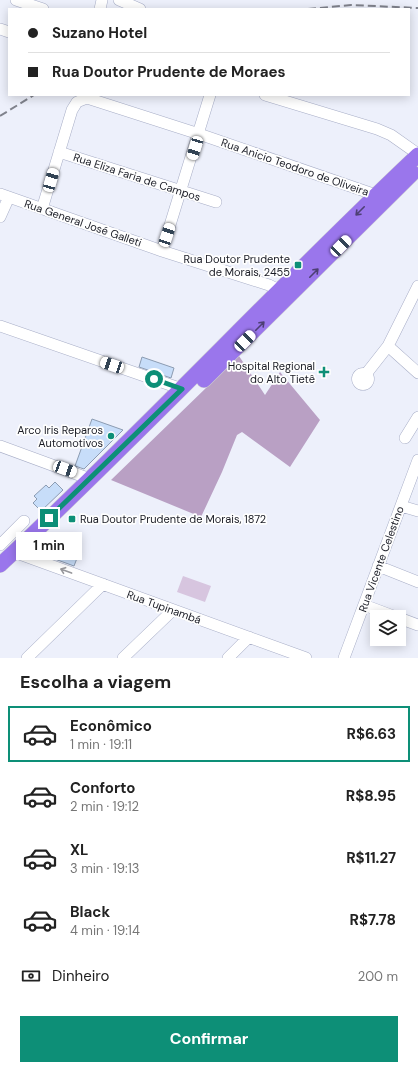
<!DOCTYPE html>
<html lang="pt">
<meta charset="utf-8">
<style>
body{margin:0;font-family:"DM Sans",sans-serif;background:#f6f6f6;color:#222;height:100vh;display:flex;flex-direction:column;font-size:15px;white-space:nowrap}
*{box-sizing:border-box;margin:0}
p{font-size:13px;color:#767676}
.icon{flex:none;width:22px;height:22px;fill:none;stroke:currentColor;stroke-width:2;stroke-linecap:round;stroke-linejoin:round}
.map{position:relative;height:658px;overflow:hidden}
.drawer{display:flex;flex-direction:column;background:#fff;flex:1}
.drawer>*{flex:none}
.guide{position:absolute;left:8px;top:8px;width:402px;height:88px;border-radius:0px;box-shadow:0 2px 10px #0003;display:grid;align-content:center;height:88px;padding:0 20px;background:#fff}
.buttons{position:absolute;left:370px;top:610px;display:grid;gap:8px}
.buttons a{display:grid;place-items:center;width:36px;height:36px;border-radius:0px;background:#fff;box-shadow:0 2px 10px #0003;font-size:20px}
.end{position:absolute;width:18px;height:18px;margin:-9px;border:5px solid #0d8f77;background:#fff;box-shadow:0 0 0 2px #fff}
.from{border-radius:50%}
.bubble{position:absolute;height:28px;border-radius:0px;background:#fff;box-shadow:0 2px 10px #0003;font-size:13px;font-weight:700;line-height:28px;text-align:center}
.car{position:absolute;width:12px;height:24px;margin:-12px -6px;border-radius:5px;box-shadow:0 0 3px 1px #0007;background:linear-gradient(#fff 24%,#345 0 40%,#fff 0 76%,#345 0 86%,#fff 0)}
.guide b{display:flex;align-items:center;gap:14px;height:38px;font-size:15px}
.guide b+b{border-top:1px solid #e0e0e0}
.guide i{width:10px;height:10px;background:#222}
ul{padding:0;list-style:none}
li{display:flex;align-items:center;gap:12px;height:56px;margin:0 8px 6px;padding:0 12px;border:2px solid transparent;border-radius:0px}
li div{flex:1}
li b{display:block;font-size:15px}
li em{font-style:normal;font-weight:700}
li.active{border-color:#0d8f77}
li>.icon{width:36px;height:36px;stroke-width:1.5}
h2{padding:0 20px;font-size:18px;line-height:48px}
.pay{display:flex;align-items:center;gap:10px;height:44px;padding:0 20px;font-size:15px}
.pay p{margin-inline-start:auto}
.primary-button{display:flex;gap:8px;margin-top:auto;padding:8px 20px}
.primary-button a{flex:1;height:46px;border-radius:0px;background:#0d8f77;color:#fff;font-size:16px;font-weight:700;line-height:46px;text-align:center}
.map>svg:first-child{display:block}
.green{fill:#d7c5df}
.forest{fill:#b9a0c4}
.building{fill:#c7ddf9;stroke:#8c9cb2}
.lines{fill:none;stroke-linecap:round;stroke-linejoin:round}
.minor-casing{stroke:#a8aec7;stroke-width:12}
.highway-casing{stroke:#cccdcf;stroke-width:16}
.minor{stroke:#fff;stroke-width:11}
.highway{stroke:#9a76ec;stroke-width:15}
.rail{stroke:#80838d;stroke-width:2;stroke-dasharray:8 4;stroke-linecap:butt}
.oneway{stroke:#4d3f74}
.oneway2{stroke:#98989c}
.route{stroke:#0d8f77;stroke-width:5}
.poi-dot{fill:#0d8f77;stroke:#fefefe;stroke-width:1.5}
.labels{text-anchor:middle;stroke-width:3.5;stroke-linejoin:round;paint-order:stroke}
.street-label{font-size:11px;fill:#191b24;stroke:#fefefe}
.poi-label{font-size:11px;fill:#191b24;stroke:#fefefe;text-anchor:end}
</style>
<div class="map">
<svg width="418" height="658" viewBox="0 0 418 658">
<rect width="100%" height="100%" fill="#edf0fb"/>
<path class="green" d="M183,576L211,586L205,602L177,592Z"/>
<path class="forest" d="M239,356L265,395L280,372L320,420L290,467L242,432L237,435L222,472L201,517L111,480Z"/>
<path class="building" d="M142,357L174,368L171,378L139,367Z
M92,419L123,430L84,469L75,466Z
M55,482L63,490L41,511L33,503L37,499L34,496L46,485L49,488Z
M51,542L79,553L74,566L41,554Z"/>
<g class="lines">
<defs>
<path id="minor" d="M16,0L43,9
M119,0L140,9
M100,9L102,0
M0,29L9,32
M265,95L377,129L391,135L418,154
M59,152L216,202
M0,194L162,251L269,285L279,290L282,295
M42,209L72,110L77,102L87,98L199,134L376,195
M0,217L9,197
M162,251L210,95
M0,326L182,389
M388,346L418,373
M357.5 379a5.5 5.5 0 1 1 11 0a5.5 5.5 0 1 1-11 0Z
M366,374L388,346L418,286
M405,438L418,417
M0,446L90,479
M401,506L418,511
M0,545L24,521
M14,552L306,658
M378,566L418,582
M364,605L396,617
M399,618L418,625
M27,658L103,584
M123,658L173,610
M228,658L249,637
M344,658L418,460"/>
<path id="highway" d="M204,380L413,173
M0,565C143,432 276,289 418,155"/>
</defs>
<use href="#minor" class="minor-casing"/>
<use href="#highway" class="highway-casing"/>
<use href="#minor" class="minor"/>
<use href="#highway" class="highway"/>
<path class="rail" d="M308,9L351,5L418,8
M0,116L34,95"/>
</g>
<defs><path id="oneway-shaft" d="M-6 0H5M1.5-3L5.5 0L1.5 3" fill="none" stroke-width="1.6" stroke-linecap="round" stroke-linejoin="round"/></defs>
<g class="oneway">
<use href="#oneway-shaft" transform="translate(360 211) rotate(135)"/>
<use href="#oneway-shaft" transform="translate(314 273) rotate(-45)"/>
<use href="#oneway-shaft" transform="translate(260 326) rotate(-45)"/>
</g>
<use class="oneway2" href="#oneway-shaft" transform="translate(66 571) rotate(-160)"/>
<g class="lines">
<path class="route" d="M49,518L182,389L154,379"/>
</g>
<g class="poi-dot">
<rect x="294" y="261" width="8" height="8" rx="2"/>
<path d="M322 366h4v4h4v4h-4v4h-4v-4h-4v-4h4z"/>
<circle cx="111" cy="436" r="4"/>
<rect x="68" y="515" width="8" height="8" rx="2"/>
</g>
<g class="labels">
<g class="street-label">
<text transform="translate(295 167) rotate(19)" y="4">Rua Anicio Teodoro de Oliveira</text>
<text transform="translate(137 177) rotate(18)" y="4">Rua Eliza Faria de Campos</text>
<text transform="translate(83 223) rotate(19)" y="4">Rua General José Galleti</text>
<text transform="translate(381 559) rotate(-70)" y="4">Rua Vicente Celestino</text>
<text transform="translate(164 607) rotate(20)" y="4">Rua Tupinambá</text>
</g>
<g class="poi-label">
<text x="290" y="263">Rua Doutor Prudente<tspan x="290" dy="13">de Morais, 2455</tspan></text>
<text x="315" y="370">Hospital Regional<tspan x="315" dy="13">do Alto Tietê</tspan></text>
<text x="103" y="434">Arco Iris Reparos<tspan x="103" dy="13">Automotivos</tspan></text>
<text x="80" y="523" text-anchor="start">Rua Doutor Prudente de Morais, 1872</text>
</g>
</g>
</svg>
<div class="buttons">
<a><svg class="icon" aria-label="layers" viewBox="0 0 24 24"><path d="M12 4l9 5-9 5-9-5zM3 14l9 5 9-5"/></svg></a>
</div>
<i class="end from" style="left:154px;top:379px"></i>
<i class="end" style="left:49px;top:518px"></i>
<div class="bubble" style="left:16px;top:532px;width:66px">1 min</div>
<i class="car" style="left:195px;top:148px;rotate:197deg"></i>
<i class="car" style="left:51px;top:180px;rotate:16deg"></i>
<i class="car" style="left:167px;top:235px;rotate:18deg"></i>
<i class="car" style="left:341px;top:246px;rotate:45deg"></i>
<i class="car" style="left:245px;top:341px;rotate:45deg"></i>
<i class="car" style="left:112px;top:365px;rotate:289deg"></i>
<i class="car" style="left:65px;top:469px;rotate:110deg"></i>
<div class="guide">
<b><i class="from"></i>Suzano Hotel</b>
<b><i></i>Rua Doutor Prudente de Moraes</b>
</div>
</div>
<section class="drawer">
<h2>Escolha a viagem</h2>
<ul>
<li class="active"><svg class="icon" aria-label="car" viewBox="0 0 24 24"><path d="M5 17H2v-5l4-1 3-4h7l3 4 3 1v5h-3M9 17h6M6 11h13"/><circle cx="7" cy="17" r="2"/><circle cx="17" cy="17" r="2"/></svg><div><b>Econômico</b><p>1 min · 19:11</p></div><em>R$6.63</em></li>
<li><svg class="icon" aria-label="car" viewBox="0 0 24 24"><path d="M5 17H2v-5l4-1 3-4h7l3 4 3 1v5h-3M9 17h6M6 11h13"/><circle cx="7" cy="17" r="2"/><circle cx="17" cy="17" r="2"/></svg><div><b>Conforto</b><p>2 min · 19:12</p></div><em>R$8.95</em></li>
<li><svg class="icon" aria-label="car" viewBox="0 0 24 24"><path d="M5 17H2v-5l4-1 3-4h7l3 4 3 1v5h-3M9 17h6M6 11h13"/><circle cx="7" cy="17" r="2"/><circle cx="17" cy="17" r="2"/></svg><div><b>XL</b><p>3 min · 19:13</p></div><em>R$11.27</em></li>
<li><svg class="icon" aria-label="car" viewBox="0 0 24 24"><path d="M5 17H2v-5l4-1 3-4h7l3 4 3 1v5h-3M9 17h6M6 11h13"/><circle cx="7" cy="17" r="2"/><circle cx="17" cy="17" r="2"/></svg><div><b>Black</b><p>4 min · 19:14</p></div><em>R$7.78</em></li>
</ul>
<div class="pay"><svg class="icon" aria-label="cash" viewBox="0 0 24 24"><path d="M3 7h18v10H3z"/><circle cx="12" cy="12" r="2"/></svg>Dinheiro<p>200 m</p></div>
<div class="primary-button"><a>Confirmar</a></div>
</section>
